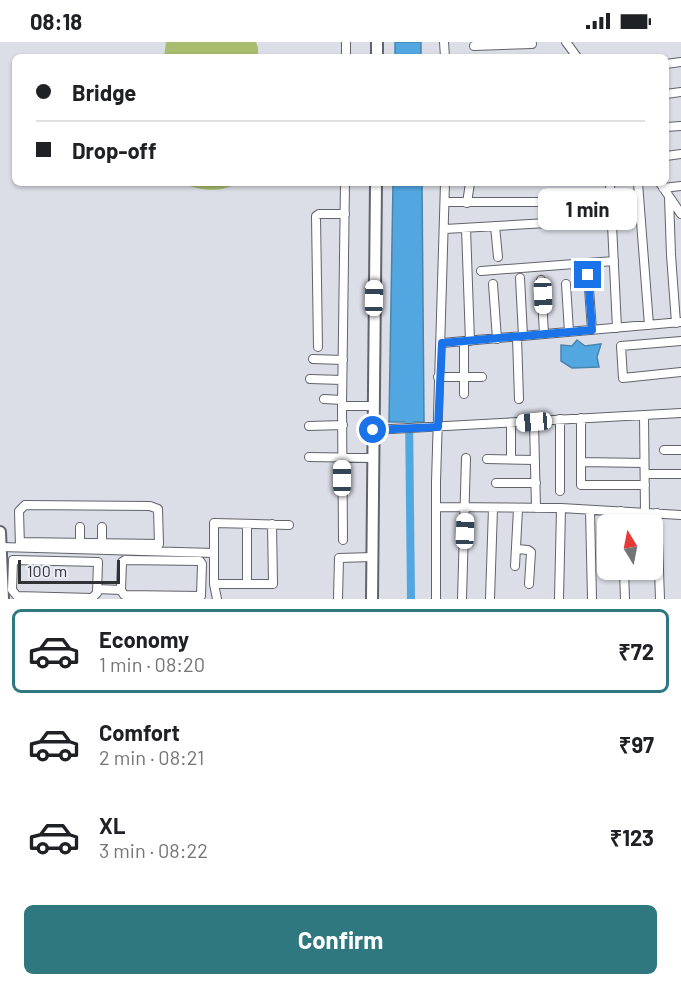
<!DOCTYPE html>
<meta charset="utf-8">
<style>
body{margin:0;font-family:Barlow,sans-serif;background:#f2f2f2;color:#202124;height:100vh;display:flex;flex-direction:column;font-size:22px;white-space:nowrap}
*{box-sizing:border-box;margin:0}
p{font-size:20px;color:#757577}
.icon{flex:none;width:33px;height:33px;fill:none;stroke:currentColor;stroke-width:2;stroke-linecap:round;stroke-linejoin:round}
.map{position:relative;height:557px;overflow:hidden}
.sheet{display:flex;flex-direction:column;background:#fff;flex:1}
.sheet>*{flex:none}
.top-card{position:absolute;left:12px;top:12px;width:657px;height:132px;border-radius:9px;box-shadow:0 2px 4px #0004;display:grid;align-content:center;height:132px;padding:0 24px;background:#fff}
.needle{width:39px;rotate:350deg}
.buttons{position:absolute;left:597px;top:472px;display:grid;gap:12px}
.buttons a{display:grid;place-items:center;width:66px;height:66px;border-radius:9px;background:#fff;box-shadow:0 2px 4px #0004;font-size:30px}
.scale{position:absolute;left:18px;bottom:15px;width:102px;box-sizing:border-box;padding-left:6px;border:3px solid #303135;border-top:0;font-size:16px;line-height:21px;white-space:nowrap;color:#303135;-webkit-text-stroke:4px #eaebf4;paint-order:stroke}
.end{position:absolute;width:27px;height:27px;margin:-14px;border:8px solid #1a73e8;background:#fff;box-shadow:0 0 0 3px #fff}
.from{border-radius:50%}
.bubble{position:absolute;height:42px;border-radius:9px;background:#fff;box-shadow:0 2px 4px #0004;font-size:20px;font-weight:700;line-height:42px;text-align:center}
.car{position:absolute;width:18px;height:36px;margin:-18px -9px;border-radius:8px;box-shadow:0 0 4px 2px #0007;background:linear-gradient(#fff 24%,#345 0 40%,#fff 0 76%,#345 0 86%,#fff 0)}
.top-card b{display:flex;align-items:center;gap:21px;height:57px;font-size:22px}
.top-card b+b{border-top:2px solid #e0e0e0}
.top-card i{width:15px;height:15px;background:#202124}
ul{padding:10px 0 0;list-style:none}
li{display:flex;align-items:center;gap:18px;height:84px;margin:0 12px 9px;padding:0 12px;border:3px solid transparent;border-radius:9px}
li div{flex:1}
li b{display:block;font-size:22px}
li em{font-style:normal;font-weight:700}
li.selected{border-color:#2f787f}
li>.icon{width:54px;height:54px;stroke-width:1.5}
.button{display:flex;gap:12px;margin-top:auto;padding:12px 24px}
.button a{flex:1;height:69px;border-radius:9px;background:#2f787f;color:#fff;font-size:24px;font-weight:700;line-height:69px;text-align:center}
.status{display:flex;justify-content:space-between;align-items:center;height:42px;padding:0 30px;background:#fff;direction:ltr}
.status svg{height:16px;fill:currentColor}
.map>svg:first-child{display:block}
.green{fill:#a9bc70}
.water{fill:#53a7e1;stroke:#4884ad;stroke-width:1.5}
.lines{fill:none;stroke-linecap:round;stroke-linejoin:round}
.canal{stroke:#53a7e1;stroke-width:8}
.street-casing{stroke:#62636b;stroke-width:10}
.secondary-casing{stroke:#62636b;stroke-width:14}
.street{stroke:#fff;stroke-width:8}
.secondary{stroke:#fff;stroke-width:10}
.route{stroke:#1a73e8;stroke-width:8}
</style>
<div class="status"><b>08:18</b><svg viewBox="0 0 49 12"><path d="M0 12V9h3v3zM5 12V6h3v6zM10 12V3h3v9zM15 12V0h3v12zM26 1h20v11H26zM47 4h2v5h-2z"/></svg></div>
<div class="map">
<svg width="681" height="557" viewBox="0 0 681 557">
<rect width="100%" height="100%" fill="#dcdee7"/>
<path class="green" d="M166,0H256L258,6V15H164Z
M180,141H237C219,152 199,148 180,141Z"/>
<path class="water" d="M395,0H421V15H395Z
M393,141H422L424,380H389Z
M577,298L585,304L601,302L597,315L599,325L572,326L561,319V303L572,304Z"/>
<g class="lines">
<path class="canal" d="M409,370L411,557"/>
<defs>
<path id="street" d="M444,0L445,15
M566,0L577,15
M474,4L532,2
M346,15V0
M666,22L681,20
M666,52L681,50
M666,85L681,84
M666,114L681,112
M345,141L342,364H372
M610,141L617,286
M638,141L649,283
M660,141L681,172
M663,146L681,144
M669,155L671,213L676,281
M446,160H558L591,156
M467,161L470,141
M495,184L498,215
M466,186L470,299
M445,187L582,179
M481,229L614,219
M588,233L592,288
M520,236L523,294
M541,238L544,292
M493,242L497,297
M566,242L569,290
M517,295L519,357
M681,299L621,304L623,336L681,330
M442,301L681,280
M318,305L316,174L319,172H345
M313,317L343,318
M438,335H482
M310,337L342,338
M464,352V299
M324,357L342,358
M342,364L343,498
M644,373L645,470
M581,376V443H645
M560,377V449
M534,380L536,466
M511,382V417
M309,384L343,383
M373,388L681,371
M664,408H681
M309,415L373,416
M487,417L535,418
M581,420L644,421
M645,432H681
M496,441H536
M436,465L561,466L681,473
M590,468L592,557
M621,469L622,483
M657,471L660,557
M247,482V542
M20,500L159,502L158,467L150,464L25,463L19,469L20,505
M1,505L214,511V481L289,483
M80,505V485
M102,506V485
M517,507L528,508L531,510L529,542
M214,511V542H273L272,482
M13,518L98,520L97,551L92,556L17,554L12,548Z
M125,518L200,519L202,522L201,554L124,553L121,548L122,520Z
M515,524L518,467
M624,528L625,557
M214,542L217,557
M97,547L121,548
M338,557L339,516L372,515
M436,557V440L445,141
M462,557L466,416
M490,557L493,466
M559,557L561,466"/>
<path id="secondary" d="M377,15V0
M0,490L3,557
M372,557L376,141"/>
</defs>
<use href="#street" class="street-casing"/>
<use href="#secondary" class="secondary-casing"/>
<use href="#street" class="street"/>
<use href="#secondary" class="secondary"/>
</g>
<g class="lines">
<path class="route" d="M373,388L438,385L442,301L592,288L588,233"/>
</g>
</svg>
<div class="buttons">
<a><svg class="needle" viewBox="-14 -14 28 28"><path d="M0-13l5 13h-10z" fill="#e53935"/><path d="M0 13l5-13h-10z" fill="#757577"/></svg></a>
</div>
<div class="scale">100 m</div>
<i class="end from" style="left:373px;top:388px"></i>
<i class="end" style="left:588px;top:233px"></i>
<div class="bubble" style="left:538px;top:146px;width:99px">1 min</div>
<i class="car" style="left:543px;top:254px;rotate:178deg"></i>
<i class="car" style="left:374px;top:256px;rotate:1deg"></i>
<i class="car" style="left:534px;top:380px;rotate:265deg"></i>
<i class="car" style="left:342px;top:436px;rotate:0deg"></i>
<i class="car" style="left:465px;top:489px;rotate:2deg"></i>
<div class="top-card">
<b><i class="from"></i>Bridge</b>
<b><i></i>Drop-off</b>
</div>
</div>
<section class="sheet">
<ul>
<li class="selected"><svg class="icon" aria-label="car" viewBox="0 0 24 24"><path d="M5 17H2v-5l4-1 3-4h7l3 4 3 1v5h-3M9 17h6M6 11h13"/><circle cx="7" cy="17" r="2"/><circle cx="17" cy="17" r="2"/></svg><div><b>Economy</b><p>1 min · 08:20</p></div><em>₹72</em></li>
<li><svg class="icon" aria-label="car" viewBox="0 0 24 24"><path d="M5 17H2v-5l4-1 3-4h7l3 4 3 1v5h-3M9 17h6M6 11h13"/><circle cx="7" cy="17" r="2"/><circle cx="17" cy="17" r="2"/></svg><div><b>Comfort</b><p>2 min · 08:21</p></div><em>₹97</em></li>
<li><svg class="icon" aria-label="car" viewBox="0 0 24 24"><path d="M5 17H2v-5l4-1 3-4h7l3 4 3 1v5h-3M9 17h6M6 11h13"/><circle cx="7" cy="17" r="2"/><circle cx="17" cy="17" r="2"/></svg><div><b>XL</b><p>3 min · 08:22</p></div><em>₹123</em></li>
</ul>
<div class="button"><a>Confirm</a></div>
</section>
